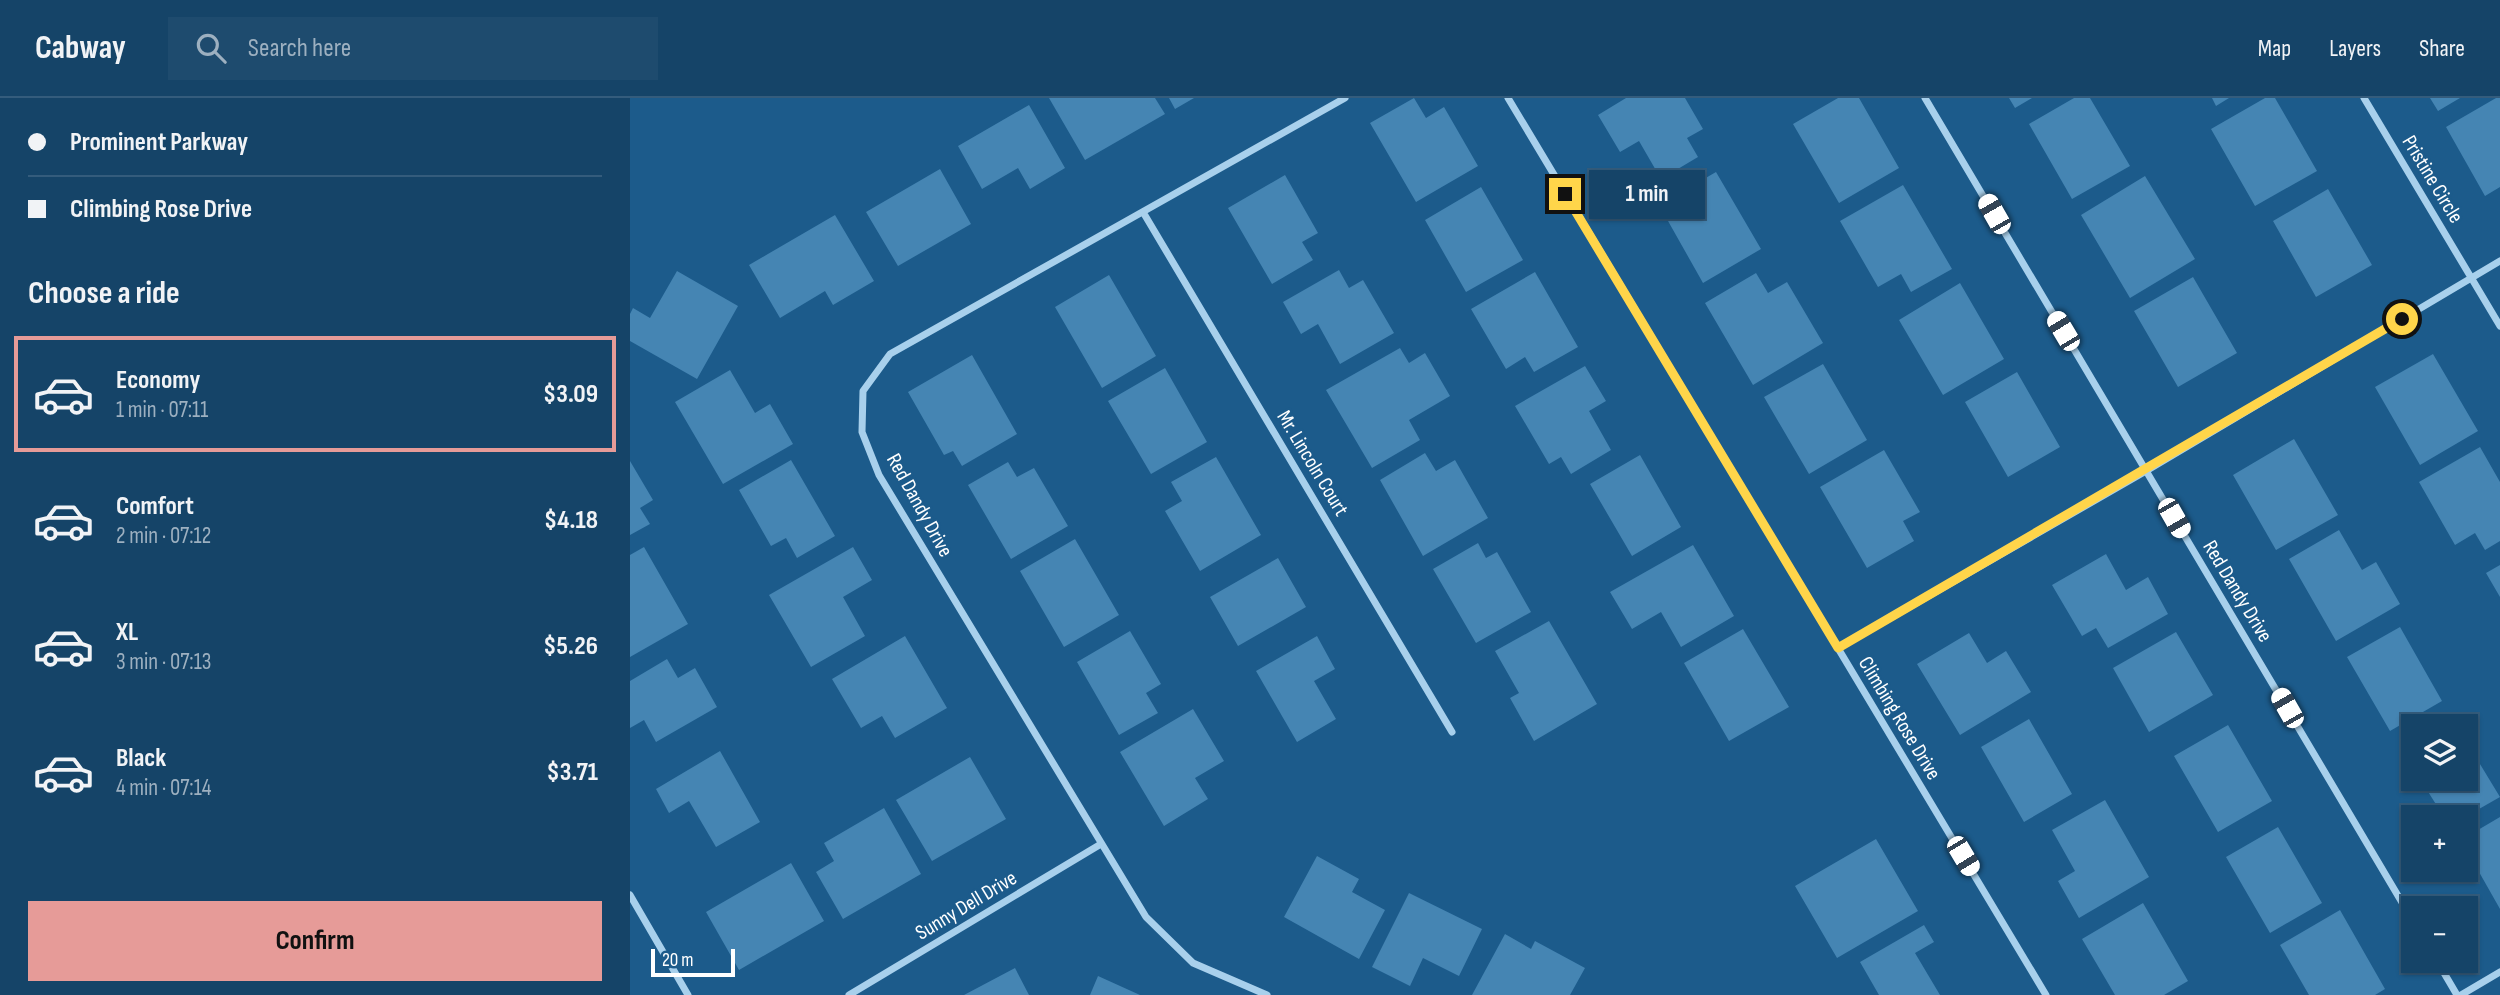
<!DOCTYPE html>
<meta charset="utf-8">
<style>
body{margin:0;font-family:"Sofia Sans Condensed",sans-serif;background:#1e4b6e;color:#f1f3f6;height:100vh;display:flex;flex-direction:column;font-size:26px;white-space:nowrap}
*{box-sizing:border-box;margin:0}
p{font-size:23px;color:#9db0c0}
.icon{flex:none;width:38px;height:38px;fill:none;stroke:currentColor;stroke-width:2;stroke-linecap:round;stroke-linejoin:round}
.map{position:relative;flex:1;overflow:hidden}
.drawer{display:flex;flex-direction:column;background:#154468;width:630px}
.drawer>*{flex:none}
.top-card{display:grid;align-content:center;height:154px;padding:0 28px;background:#154468}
.buttons{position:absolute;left:1771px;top:616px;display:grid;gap:14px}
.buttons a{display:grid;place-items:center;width:77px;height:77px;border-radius:0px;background:#154468;box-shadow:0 2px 5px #0004,0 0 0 2px #345c7c;font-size:35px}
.scale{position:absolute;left:21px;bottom:18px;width:84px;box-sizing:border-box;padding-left:7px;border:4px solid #fff;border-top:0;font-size:19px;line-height:24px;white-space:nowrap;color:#fff;-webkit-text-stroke:5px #1c5b8b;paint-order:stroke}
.end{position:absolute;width:32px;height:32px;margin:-16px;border:9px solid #ffd54a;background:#111;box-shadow:0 0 0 4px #111}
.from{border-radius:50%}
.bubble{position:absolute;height:49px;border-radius:0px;background:#154468;box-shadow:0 2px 5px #0004,0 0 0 2px #345c7c;font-size:23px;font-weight:700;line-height:49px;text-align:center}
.car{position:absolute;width:21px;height:42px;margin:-21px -10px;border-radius:9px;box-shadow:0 0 5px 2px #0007;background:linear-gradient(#fff 24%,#345 0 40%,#fff 0 76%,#345 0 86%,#fff 0)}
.top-card b{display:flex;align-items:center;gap:24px;height:66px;font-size:26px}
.top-card b+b{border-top:2px solid #345c7c}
.top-card i{width:18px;height:18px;background:#f1f3f6}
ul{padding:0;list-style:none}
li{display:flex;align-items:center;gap:21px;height:116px;margin:0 14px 10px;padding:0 14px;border:4px solid transparent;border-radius:0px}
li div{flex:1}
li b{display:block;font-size:26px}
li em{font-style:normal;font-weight:700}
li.current{border-color:#e69b98}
li>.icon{width:63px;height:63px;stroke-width:1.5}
h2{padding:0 28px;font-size:32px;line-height:84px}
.primary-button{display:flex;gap:14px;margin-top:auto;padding:14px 28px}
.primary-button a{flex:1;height:80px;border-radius:0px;background:#e69b98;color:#111;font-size:28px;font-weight:700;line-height:80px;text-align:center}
header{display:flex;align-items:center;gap:42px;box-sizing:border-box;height:98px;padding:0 35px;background:#154468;border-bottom:2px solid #345c7c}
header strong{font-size:33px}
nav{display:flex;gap:38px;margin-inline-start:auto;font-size:24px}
.search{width:490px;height:63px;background:#1e4b6e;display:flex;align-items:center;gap:18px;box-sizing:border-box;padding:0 24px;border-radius:0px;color:#9db0c0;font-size:26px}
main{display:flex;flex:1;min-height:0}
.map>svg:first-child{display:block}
.building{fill:#4585b3}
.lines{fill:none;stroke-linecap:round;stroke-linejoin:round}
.street{stroke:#a8d0ec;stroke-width:7}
.route{stroke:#ffd54a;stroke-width:9}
.labels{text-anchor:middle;stroke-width:5;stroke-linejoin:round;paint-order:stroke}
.street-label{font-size:21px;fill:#fff;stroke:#1c5b8b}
</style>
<header>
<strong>Cabway</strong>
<div class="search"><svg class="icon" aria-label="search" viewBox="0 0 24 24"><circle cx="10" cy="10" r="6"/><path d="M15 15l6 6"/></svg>Search here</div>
<nav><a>Map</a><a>Layers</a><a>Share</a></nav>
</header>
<main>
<section class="drawer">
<div class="top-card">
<b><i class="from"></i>Prominent Parkway</b>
<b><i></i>Climbing Rose Drive</b>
</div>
<h2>Choose a ride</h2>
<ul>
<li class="current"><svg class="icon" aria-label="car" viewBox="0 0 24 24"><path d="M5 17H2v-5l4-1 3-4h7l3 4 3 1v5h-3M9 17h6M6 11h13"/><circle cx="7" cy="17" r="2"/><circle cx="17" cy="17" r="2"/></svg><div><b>Economy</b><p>1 min · 07:11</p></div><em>$3.09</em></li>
<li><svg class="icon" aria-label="car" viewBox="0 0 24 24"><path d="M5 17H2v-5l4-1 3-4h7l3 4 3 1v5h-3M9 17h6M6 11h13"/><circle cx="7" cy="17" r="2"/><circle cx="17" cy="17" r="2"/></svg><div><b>Comfort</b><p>2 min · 07:12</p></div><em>$4.18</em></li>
<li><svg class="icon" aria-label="car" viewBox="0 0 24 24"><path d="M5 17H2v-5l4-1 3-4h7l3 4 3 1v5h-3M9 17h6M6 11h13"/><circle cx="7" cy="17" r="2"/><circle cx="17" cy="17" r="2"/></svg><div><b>XL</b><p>3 min · 07:13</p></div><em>$5.26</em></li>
<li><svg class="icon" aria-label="car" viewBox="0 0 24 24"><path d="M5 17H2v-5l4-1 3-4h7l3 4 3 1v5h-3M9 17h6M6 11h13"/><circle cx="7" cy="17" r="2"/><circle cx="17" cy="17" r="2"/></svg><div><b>Black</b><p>4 min · 07:14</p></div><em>$3.71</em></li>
</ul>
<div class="primary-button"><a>Confirm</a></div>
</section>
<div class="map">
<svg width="1870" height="897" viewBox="0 0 1870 897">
<rect width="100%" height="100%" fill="#1c5b8b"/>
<path class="building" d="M419,0H525L535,16L455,62Z
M539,0H564L545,11Z
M784,0L796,20L814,9L848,68L786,104L740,25Z
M996,0H1055L1073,31L1057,40L1068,59L1031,81L1009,43L990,54L968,17Z
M1208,0H1229L1269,70L1209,105L1163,26Z
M1379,0H1402L1385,10Z
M1444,0H1460L1500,68L1442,101L1399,26Z
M1582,0H1599L1586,8Z
M1635,0H1645L1687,73L1625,108L1581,31Z
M1800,0H1830L1808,13Z
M1866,0H1870V89L1855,98L1816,29Z
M399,7L435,70L400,91L388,70L352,91L328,48Z
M310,71L341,126L268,168L236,114Z
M1086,74L1131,151L1073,185L1029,107Z
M655,77L688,135L672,144L683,162L642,186L598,110Z
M1515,78L1565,161L1500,200L1451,117Z
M1273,87L1322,171L1281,194L1271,176L1248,189L1210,123Z
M851,89L893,162L836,194L795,122Z
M1698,91L1742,167L1686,199L1643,123Z
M205,117L244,183L203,207L195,193L150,220L119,167Z
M709,172L719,190L733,182L764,235L710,266L688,226L671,236L653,204Z
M47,173L108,208L67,281L0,243V216L3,210L20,220Z
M905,174L948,249L904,274L895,259L876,271L841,211Z
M1126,175L1138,195L1157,184L1193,245L1123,287L1075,205Z
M479,177L526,258L472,290L425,209Z
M1563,179L1607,255L1548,289L1504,213Z
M1330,185L1374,261L1313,297L1269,222Z
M770,250L779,265L795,255L820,298L779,322L790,342L742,370L696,292Z
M1803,256L1848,333L1790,367L1745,289Z
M342,257L387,336L332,368L323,353L314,357L278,294Z
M1193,266L1237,342L1179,376L1134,299Z
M955,268L976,303L959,313L981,352L941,376L931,359L919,366L885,308Z
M535,270L577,344L521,376L478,303Z
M100,272L125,315L140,306L163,346L93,386L45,304Z
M1387,274L1430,349L1378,379L1335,304Z
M1664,341L1708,417L1646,452L1603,377Z
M1850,349L1870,384V443L1855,452L1845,435L1825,447L1789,384Z
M1254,352L1290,414L1273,423L1284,443L1237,470L1190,389Z
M795,355L806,373L825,362L858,420L793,458L750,382Z
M1010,357L1051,429L1002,458L960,386Z
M586,359L631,437L570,473L535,413L552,403L541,384Z
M161,362L205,438L167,460L156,440L141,448L109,392Z
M0,363L23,402L10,410L20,426L0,437Z
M378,364L387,379L404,370L438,428L381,461L338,387Z
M1709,432L1732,472L1746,464L1770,506L1706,543L1659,461Z
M445,441L489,517L434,549L390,473Z
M848,445L856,460L867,454L901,514L846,545L803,471Z
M1063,447L1104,518L1051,549L1031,514L1002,531L980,494Z
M14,449L58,526L0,559V457Z
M223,449L242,482L213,499L235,538L181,569L139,497Z
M1476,456L1496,492L1518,479L1538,516L1478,550L1466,530L1452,538L1422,487Z
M648,460L676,509L608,548L580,499Z
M1870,467V499L1856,475Z
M919,523L967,606L904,643L880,600L889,595L865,553Z
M1770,529L1812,603L1760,633L1717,559Z
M1113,531L1159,609L1099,643L1054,565Z
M500,533L531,586L516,595L528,615L489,637L447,564Z
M1546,534L1583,597L1519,634L1483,570Z
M1339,535L1357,565L1376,553L1401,594L1330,637L1287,566Z
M275,538L317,610L265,640L252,618L231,630L202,581Z
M687,538L705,571L684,583L706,621L667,644L626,573Z
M37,561L48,580L65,570L87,609L26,644L14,622L0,630V583Z
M563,611L594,663L565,680L578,701L534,728L490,654Z
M1399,621L1442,696L1394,724L1351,649Z
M1598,627L1642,703L1588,734L1544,658Z
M1836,643L1870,699L1835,719H1814L1790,681H1836Z
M1783,650V669L1775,655Z
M90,653L130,724L86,749L59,703L39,715L26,691Z
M340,659L376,721L302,763L266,702Z
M1475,702L1519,779L1449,820L1428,783L1445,773L1422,732Z
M254,710L291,776L213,821L186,774L204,763L194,745Z
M1870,719V811L1836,751V739Z
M1648,729L1692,805L1640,835L1596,759Z
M1246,741L1288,813L1207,860L1165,788Z
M687,758L729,781L722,794L755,812L729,861L654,819Z
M161,765L194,823L109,872L76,814Z
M779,795L852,831L829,878L793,860L780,888L742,869Z
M1513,805L1558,883L1534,897H1485L1452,841Z
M1710,812L1755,891L1745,897H1679L1650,847Z
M1294,827L1304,844L1285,855L1310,897H1249L1230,864Z
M875,836L901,851L905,843L955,870L940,897H842Z
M385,870L399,897H334Z
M468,878L510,897H460Z"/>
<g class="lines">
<path class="street" d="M878,0L1416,897
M1295,0L1783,823
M1734,0L1870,228
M513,114L822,634
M1208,550L1516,373L1870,163
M0,797L58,897
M1807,863L1827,897
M219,897L471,746
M637,897L563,865L516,819L249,377L232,334L233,293L260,256L715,0
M1831,897L1870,874"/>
</g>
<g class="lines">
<path class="route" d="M935,96L1208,550L1772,221"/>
</g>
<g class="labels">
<g class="street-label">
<text transform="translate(1803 81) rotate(59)" y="7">Pristine Circle</text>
<text transform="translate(683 365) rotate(59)" y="7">Mr. Lincoln Court</text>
<text transform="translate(290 407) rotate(61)" y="7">Red Dandy Drive</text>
<text transform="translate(1608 493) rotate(59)" y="7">Red Dandy Drive</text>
<text transform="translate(1270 620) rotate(59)" y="7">Climbing Rose Drive</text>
<text transform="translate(336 807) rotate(-31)" y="7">Sunny Dell Drive</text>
</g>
</g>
</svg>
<div class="buttons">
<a><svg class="icon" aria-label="layers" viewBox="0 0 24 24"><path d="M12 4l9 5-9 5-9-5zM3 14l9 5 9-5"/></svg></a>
<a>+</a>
<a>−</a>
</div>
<div class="scale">20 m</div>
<i class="end from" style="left:1772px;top:221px"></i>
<i class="end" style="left:935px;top:96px"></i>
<div class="bubble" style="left:959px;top:72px;width:116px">1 min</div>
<i class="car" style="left:1364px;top:116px;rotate:330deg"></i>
<i class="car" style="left:1433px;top:233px;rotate:329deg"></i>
<i class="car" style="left:1544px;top:420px;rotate:150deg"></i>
<i class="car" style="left:1657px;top:610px;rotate:330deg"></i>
<i class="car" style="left:1333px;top:758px;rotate:149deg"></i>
</div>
</main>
